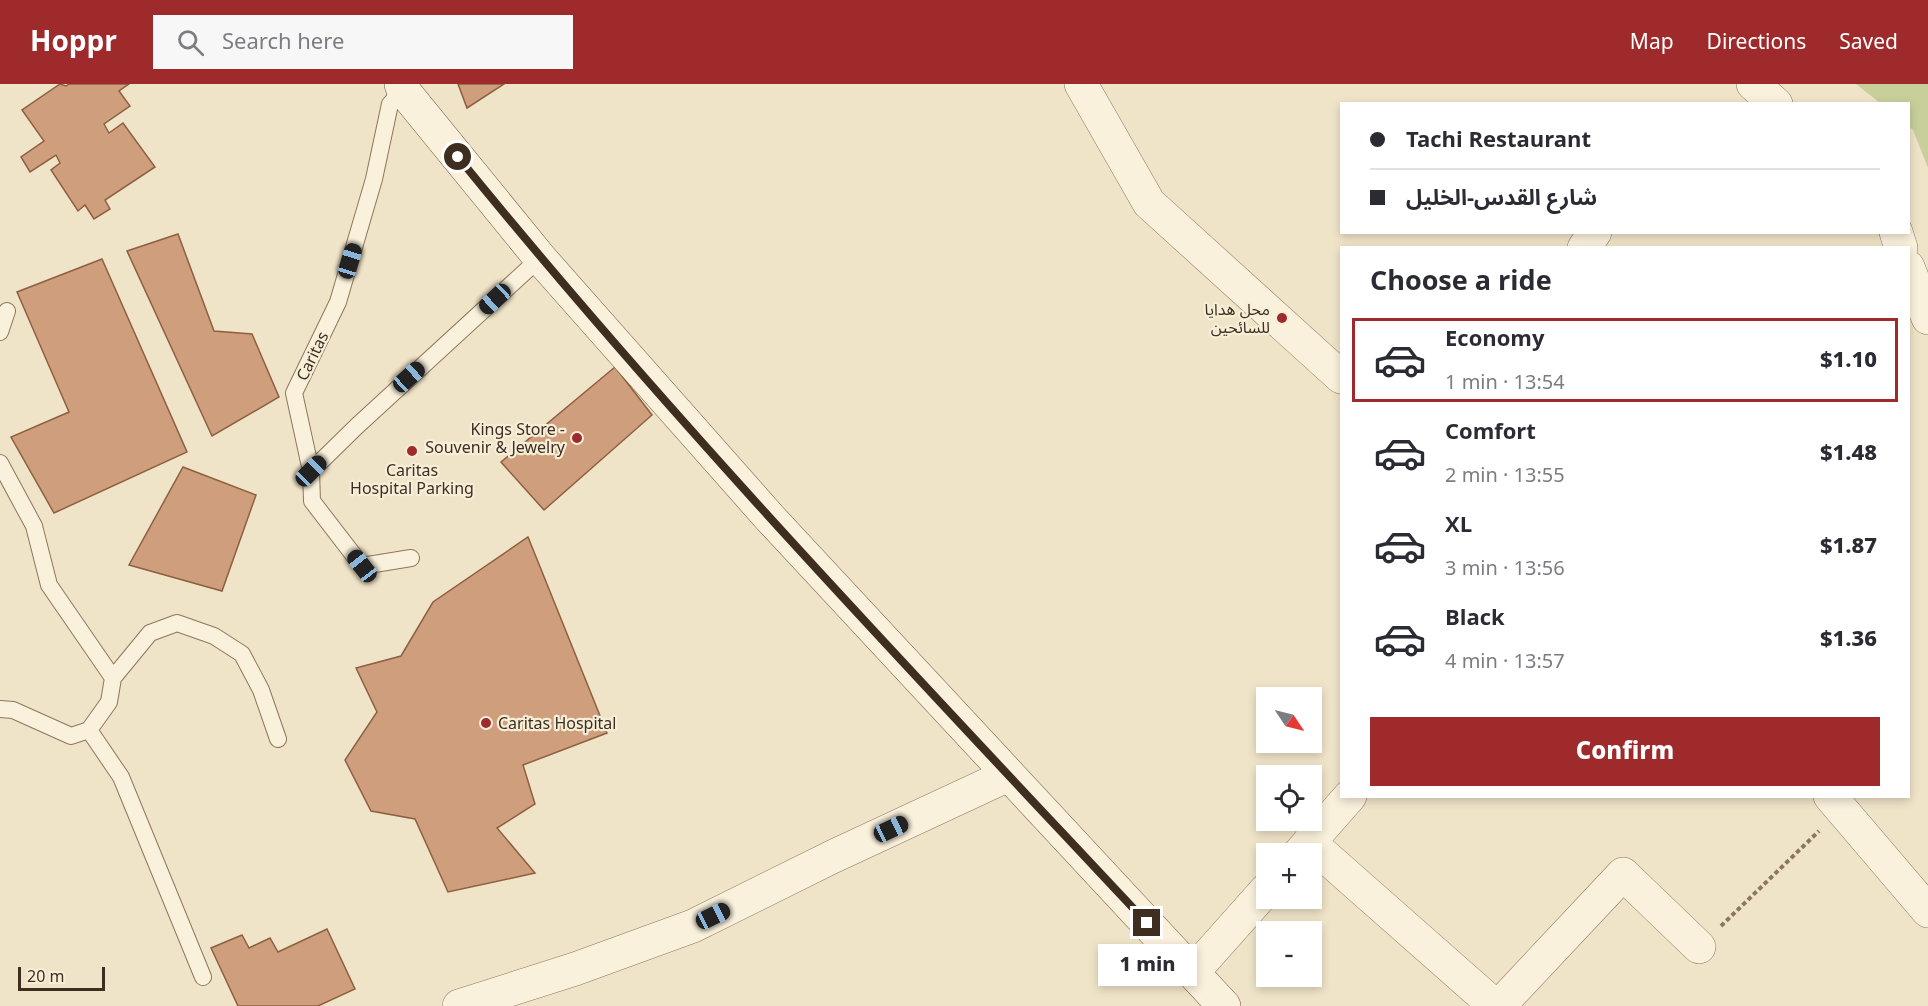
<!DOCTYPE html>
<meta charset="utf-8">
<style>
body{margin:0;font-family:Georgia,"Noto Sans Arabic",serif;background:#f7f7f7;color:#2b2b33;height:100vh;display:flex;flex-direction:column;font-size:22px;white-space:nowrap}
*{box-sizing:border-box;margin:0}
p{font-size:20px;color:#7c7c81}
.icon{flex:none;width:33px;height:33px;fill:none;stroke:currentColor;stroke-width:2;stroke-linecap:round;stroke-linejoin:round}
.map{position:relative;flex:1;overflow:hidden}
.side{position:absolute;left:1340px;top:162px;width:570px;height:552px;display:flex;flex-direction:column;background:#fff;border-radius:0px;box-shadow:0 3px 9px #0003}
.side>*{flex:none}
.banner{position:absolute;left:1340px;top:18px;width:570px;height:132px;border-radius:0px;box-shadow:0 3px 9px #0003;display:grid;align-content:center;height:132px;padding:0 30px;background:#fff}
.needle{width:39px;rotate:125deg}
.buttons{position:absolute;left:1256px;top:603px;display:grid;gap:12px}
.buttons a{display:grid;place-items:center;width:66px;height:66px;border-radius:0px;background:#fff;box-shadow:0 3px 9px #0003;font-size:30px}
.scale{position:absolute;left:18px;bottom:15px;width:87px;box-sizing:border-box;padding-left:6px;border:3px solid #3d2e20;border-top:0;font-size:16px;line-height:21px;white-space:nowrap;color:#3d2e20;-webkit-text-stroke:4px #f7eed8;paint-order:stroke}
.end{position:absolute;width:27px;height:27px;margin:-14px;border:8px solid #3d2e20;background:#fff;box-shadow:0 0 0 3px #fff}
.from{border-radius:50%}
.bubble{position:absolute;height:42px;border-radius:0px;background:#fff;box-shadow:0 3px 9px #0003;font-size:20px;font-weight:800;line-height:42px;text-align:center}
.car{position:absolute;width:18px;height:36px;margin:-18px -9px;border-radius:8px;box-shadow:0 0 4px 2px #0007;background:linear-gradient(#222 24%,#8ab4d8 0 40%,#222 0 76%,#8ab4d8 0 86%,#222 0)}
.banner b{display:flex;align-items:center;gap:21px;height:57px;font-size:22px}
.banner b+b{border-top:2px solid #e1e1e2}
.banner i{width:15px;height:15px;background:#2b2b33}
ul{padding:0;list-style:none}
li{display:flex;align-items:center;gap:18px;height:84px;margin:0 12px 9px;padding:0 18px;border:3px solid transparent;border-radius:0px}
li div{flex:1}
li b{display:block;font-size:22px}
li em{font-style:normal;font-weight:800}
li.active{border-color:#9e2a2b}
li>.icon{width:54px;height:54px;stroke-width:1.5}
h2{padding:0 30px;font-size:27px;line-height:72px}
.action{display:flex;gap:12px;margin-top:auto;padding:12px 30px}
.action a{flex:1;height:69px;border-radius:0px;background:#9e2a2b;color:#fff;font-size:24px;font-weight:800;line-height:69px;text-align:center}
header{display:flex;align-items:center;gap:36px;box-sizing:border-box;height:84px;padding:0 30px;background:#9e2a2b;color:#fff}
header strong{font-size:28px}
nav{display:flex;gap:33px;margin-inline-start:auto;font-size:21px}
.search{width:420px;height:54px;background:#f7f7f7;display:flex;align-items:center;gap:15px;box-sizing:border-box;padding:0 21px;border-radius:0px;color:#7c7c81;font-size:22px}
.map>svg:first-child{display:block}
.green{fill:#c9cf9b}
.building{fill:#cf9f7d;stroke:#8d5f41;stroke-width:1.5}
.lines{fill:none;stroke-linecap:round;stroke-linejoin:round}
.lane-casing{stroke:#8d765c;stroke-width:18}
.street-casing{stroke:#8d765c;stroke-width:34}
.secondary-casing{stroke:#6f573f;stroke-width:34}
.path{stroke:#8d765c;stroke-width:4;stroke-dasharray:4.5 3;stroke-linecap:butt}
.lane{stroke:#faf1dc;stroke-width:16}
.street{stroke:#faf1dc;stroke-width:33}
.secondary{stroke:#faf1dc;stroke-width:33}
.route{stroke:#3d2e20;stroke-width:8}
.poi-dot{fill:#9e2a2b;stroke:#f7eed8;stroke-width:2}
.labels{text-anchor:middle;stroke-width:4.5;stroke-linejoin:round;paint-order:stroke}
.poi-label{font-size:16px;fill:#3d2e20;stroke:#f7eed8;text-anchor:end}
.street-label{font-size:16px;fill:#3d2e20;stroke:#f7eed8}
</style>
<header>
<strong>Hoppr</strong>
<div class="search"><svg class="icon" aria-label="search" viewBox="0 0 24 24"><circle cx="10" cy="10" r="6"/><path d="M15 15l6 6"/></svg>Search here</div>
<nav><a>Map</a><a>Directions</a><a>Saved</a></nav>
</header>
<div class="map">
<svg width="1928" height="922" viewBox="0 0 1928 922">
<rect width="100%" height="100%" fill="#f0e4c8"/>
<path class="green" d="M1856,0H1928V84L1913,46L1908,42V20L1880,19Z"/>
<path class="building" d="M60,0L66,2L69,0H129L119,7L130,22L104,40L109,49L123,39L155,83L105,116L110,125L94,135L85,121L78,127L51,86L60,79L56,71L30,88L21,73L44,57L22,26Z
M458,0H504L467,24Z
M178,150L214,247L252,250L279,313L212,352L127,167Z
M102,175L187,368L54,429L11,353L69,328L17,208Z
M615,283L652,331L544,426L501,378Z
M183,383L256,411L222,507L129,481Z
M528,453L607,649L523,681L535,720L497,744L535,789L448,808L415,735L371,727L345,676L377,628L356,584L401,572L433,518Z
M327,845L355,905L318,922H238L211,864L242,851L249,864L270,854L278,868Z"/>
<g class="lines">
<defs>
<path id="lane" d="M403,6L390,20L374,95L338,218L294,309L311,387L312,417L362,482L411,474
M0,248L7,227
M0,379L34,442L49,501L113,594L109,618L89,646L71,652L13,626L0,625
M311,387L357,342L540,174
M113,594L150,549L177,539L214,552L242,570L261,606L278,655
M89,646L121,693L203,893"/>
<path id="street" d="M1081,0L1149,119L1341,293
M1753,0L1776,20
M1896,148L1901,164
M1584,164L1595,148
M1908,183L1928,234
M1830,712L1928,827
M1309,758L1495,922
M1299,770L1350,712
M1193,888L1266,806
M459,922L575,885L693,842L832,773L1008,691
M1499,922L1623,790L1699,863"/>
<path id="secondary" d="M401,0L403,6L540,174L770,434L1224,922"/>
</defs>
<use href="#lane" class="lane-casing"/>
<use href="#street" class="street-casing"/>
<use href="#secondary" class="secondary-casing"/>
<path class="path" d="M1721,842L1819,747"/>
<use href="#lane" class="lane"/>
<use href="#street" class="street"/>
<use href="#secondary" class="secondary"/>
</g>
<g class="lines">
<path class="route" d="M458,73C674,339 912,588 1147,839"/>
</g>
<g class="poi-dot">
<circle cx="1282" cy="234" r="6"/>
<circle cx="577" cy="354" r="6"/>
<circle cx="412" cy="367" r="6"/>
<circle cx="486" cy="639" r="6"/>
</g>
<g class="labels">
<g class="poi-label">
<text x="1270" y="231">محل هدايا<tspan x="1270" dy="18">للسائحين</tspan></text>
<text x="565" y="351">Kings Store -<tspan x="565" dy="18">Souvenir &amp; Jewelry</tspan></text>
<text x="412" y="392" text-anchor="middle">Caritas<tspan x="412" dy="18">Hospital Parking</tspan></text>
<text x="498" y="645" text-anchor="start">Caritas Hospital</text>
</g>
<g class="street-label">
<text transform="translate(312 272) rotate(-64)" y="6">Caritas</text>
</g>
</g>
</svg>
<div class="buttons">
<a><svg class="needle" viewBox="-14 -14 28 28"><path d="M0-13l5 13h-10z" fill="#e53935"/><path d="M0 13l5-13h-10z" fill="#7c7c81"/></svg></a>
<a><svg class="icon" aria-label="locate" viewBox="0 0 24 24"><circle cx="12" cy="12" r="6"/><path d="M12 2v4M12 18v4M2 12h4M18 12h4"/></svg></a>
<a>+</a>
<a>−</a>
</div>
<div class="scale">20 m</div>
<i class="end from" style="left:458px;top:73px"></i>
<i class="end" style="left:1147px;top:839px"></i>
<div class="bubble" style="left:1098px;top:860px;width:99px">1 min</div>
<i class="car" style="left:350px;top:177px;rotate:17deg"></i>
<i class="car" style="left:495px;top:215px;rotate:227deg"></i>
<i class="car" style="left:409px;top:293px;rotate:48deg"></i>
<i class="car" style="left:311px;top:387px;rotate:45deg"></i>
<i class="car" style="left:362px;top:482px;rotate:322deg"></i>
<i class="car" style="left:891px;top:745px;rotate:65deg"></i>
<i class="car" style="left:713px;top:832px;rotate:64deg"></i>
<div class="banner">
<b><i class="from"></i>Tachi Restaurant</b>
<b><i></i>شارع القدس-الخليل</b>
</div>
<section class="side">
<h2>Choose a ride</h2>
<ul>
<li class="active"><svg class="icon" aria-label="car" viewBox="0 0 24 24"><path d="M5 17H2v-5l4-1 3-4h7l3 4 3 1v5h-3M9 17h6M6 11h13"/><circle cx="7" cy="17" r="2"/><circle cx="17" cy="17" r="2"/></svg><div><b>Economy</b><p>1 min · 13:54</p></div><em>$1.10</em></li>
<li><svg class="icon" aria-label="car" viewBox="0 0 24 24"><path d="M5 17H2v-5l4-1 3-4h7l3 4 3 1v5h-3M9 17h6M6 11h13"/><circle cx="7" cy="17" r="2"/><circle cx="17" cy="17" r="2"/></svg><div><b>Comfort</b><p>2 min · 13:55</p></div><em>$1.48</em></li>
<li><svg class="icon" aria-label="car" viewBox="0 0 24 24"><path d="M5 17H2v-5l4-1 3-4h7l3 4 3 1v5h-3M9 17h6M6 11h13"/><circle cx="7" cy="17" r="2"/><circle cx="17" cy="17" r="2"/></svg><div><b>XL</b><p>3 min · 13:56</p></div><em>$1.87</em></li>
<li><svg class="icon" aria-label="car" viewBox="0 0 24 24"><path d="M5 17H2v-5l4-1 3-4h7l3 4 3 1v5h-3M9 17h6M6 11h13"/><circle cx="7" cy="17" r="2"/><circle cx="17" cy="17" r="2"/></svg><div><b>Black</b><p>4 min · 13:57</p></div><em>$1.36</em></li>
</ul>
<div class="action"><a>Confirm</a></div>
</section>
</div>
